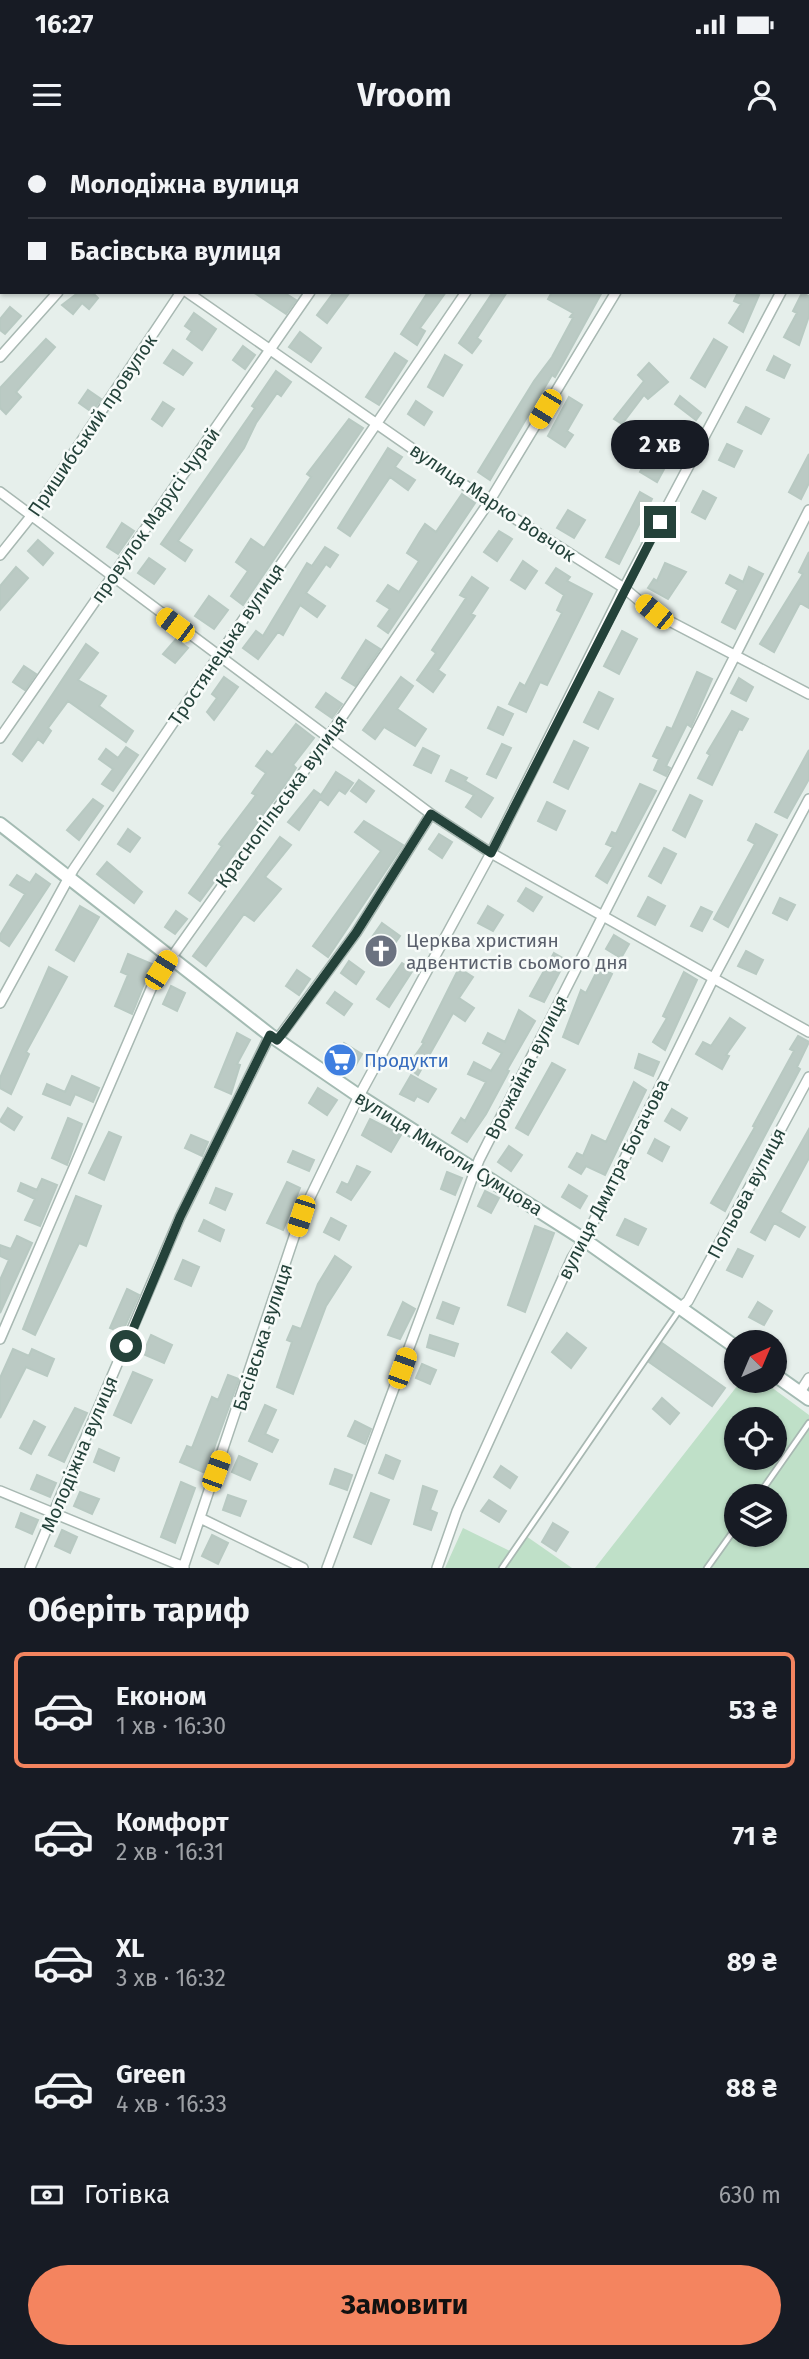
<!DOCTYPE html>
<html lang="uk">
<meta charset="utf-8">
<style>
body{margin:0;font-family:"Fira Sans",sans-serif;background:#20242c;color:#f1f3f6;height:100vh;display:flex;flex-direction:column;font-size:26px;white-space:nowrap}
*{box-sizing:border-box;margin:0}
p{font-size:23px;color:#9ea1a6}
.icon{flex:none;width:38px;height:38px;fill:none;stroke:currentColor;stroke-width:2;stroke-linecap:round;stroke-linejoin:round}
.map{position:relative;height:1428px;overflow:hidden}
.panel{display:flex;flex-direction:column;background:#171b24;flex:1}
.panel>*{flex:none}
.top-card{position:absolute;left:0px;top:0px;width:810px;height:154px;box-shadow:0 2px 5px #0004;display:grid;align-content:center;height:154px;padding:0 28px;background:#171b24}
.needle{width:46px;rotate:44deg}
.tools{position:absolute;left:724px;top:1190px;display:grid;gap:14px}
.tools a{display:grid;place-items:center;width:63px;height:63px;border-radius:50%;background:#171b24;box-shadow:0 2px 5px #0004;font-size:35px}
.end{position:absolute;width:32px;height:32px;margin:-16px;border:9px solid #24423a;background:#fff;box-shadow:0 0 0 4px #fff}
.from{border-radius:50%}
.bubble{position:absolute;height:49px;border-radius:24px;background:#171b24;box-shadow:0 2px 5px #0004;font-size:23px;font-weight:700;line-height:49px;text-align:center}
.car{position:absolute;width:21px;height:42px;margin:-21px -10px;border-radius:9px;box-shadow:0 0 5px 2px #0007;background:linear-gradient(#f5c518 24%,#345 0 40%,#f5c518 0 76%,#345 0 86%,#f5c518 0)}
.top-card b{display:flex;align-items:center;gap:24px;height:66px;font-size:26px}
.top-card b+b{border-top:2px solid #363941}
.top-card i{width:18px;height:18px;background:#f1f3f6}
ul{padding:0;list-style:none}
li{display:flex;align-items:center;gap:21px;height:116px;margin:0 14px 10px;padding:0 14px;border:4px solid transparent;border-radius:10px}
li div{flex:1}
li b{display:block;font-size:26px}
li em{font-style:normal;font-weight:700}
li.current{border-color:#f4845f}
li>.icon{width:63px;height:63px;stroke-width:1.5}
h2{padding:0 28px;font-size:32px;line-height:84px}
.pay{display:flex;align-items:center;gap:18px;height:77px;padding:0 28px;font-size:26px}
.pay p{margin-inline-start:auto}
.button{display:flex;gap:14px;margin-top:auto;padding:14px 28px}
.button a{flex:1;height:80px;border-radius:42px;background:#f4845f;color:#111;font-size:28px;font-weight:700;line-height:80px;text-align:center}
.status{display:flex;justify-content:space-between;align-items:center;height:49px;padding:0 35px;background:#171b24;direction:ltr}
.status svg{height:19px;fill:currentColor}
header{display:flex;justify-content:space-between;align-items:center;height:91px;padding:0 28px;background:#171b24;font-size:32px;font-weight:700}
.map>svg:first-child{display:block}
.green{fill:#bfe0c8;fill-rule:evenodd}
.building{fill:#bbcac4;stroke:#b8c9c2;stroke-width:2}
.lines{fill:none;stroke-linecap:round;stroke-linejoin:round}
.lane-casing{stroke:#a8b8b2;stroke-width:8}
.street-casing{stroke:#a8b8b2;stroke-width:12}
.secondary-casing{stroke:#a4bbb3;stroke-width:16}
.lane{stroke:#fff;stroke-width:4.5}
.street{stroke:#fff;stroke-width:9}
.secondary{stroke:#fff;stroke-width:12}
.route{stroke:#24423a;stroke-width:9}
.labels{text-anchor:middle;stroke-width:5;stroke-linejoin:round;paint-order:stroke}
.street-label{font-size:19px;fill:#24423a;stroke:#f7fbf9}
.worship-label{font-size:19px;fill:#5b616d;stroke:#f7fbf9;text-anchor:start}
.shop-label{font-size:19px;fill:#366cbe;stroke:#f7fbf9;text-anchor:start}
</style>
<div class="status"><b>16:27</b><svg viewBox="0 0 49 12"><path d="M0 12V9h3v3zM5 12V6h3v6zM10 12V3h3v9zM15 12V0h3v12zM26 1h20v11H26zM47 4h2v5h-2z"/></svg></div>
<header><svg class="icon" aria-label="menu" viewBox="0 0 24 24"><path d="M4 6h16M4 12h16M4 18h16"/></svg>Vroom<svg class="icon" aria-label="person" viewBox="0 0 24 24"><circle cx="12" cy="8" r="4"/><path d="M4 21q1-7 8-7t8 7"/></svg></header>
<div class="map">
<svg width="809" height="1428" viewBox="0 0 809 1428">
<rect width="100%" height="100%" fill="#e6efeb"/>
<path class="green" d="M741,1241H763L809,1275V1428H595ZM737,1279H775V1318H737ZM737,1356H775V1395H737Z
M463,1388L514,1413L526,1396L572,1428H445Z"/>
<path class="building" d="M79,152H92L98,158L89,169L82,163L73,174L62,165Z
M253,152H283L296,160L286,174Z
M334,152H350L327,183L317,175Z
M428,152H446L420,188L425,191L417,205L401,194Z
M493,152H507L477,198L481,201L472,213L459,203Z
M552,152H602L563,223L555,237L552,235L490,340L478,332L534,241L552,217L573,178L570,177L573,173L548,159Z
M738,152L759,155L743,192L729,183L741,164L734,161Z
M802,153L809,156V176L799,205L784,197L797,173L793,171Z
M10,167L21,176L5,194L0,190V179Z
M194,173L216,189L202,210L187,199L192,191L185,186Z
M300,192L321,208L311,222L289,207Z
M46,199L55,207L16,252L21,257L6,274L0,268V248Z
M714,199L727,207L705,247L691,238Z
M243,206L255,215L245,229L233,220Z
M173,210L192,223L183,235L164,223Z
M395,213L407,221L379,265L366,257Z
M445,215L462,225L443,256L428,247Z
M774,216L790,225L784,238L767,230Z
M649,223L668,242L648,259L644,255L622,284L614,279L644,241L638,235Z
M276,231L291,242L281,256L277,253L256,283L244,308L178,401L192,410L185,421L161,404L255,268L252,266Z
M88,250L101,259L92,272L79,263Z
M680,256L701,273L696,280L675,264Z
M569,257L582,265L567,291L573,295L565,307L548,296Z
M416,261L432,272L424,285L408,274Z
M163,262L174,269L162,286L152,279Z
M746,267L769,279L761,294L738,282Z
M349,279L363,288L243,465L231,456L248,431L236,422L251,399L264,408L311,337L307,334Z
M670,298L682,305L672,322L669,320L657,342L640,332L647,319L655,324Z
M727,304L742,311L734,327L719,320Z
M388,308L402,317L395,327L415,340L408,350L390,337L350,396L338,388Z
M809,314V343L801,359L789,352Z
M703,351L716,358L705,379L692,372Z
M640,352L652,359L619,424L606,417Z
M462,354L475,363L388,493L378,486L390,469L377,461L388,445L399,452L419,421L407,413L419,393L425,384L436,392Z
M568,370L585,380L574,398L557,388Z
M122,383L134,391L118,414L107,407Z
M499,391L512,399L497,421L484,412Z
M38,400L53,413L43,425L28,411Z
M325,407L338,415L330,427L326,424L306,453L325,466L317,477L300,465L283,495L278,492L258,519L243,508L256,491L263,496L307,423L312,426Z
M809,412V468L800,463L774,512L760,504L803,434L799,432Z
M149,418L165,429L154,444L138,433Z
M523,421L537,431L525,449L511,440Z
M665,423L686,432L668,459L648,448L654,439L657,441Z
M16,427L28,438L0,470V446Z
M749,427L763,434L735,489L722,482L738,450L726,443L730,435L743,442Z
M556,428L570,437L567,441L592,454L547,545L540,542L526,572L509,564L520,543L525,546L562,473L557,470L564,455L546,443Z
M472,437L488,448L471,474L475,476L438,530L445,535L433,552L417,540L436,513L432,510L466,458L460,455Z
M209,456L228,470L214,489L195,476Z
M622,491L637,499L619,534L604,526Z
M176,499L188,508L175,523L163,514Z
M366,500L380,509L355,546L342,538Z
M86,504L98,513L78,540L106,556L99,566L133,591L126,602L68,561L48,588L51,591L43,603L38,599L22,621L13,614Z
M24,526L36,534L25,550L13,542Z
M697,532L712,539L691,587L687,584L666,626L670,628L666,636L654,630L659,619L653,616L667,587L672,589Z
M224,537L238,547L214,580L207,572L217,558L212,554Z
M401,537L413,546L397,569L426,589L415,606L384,587L375,599L363,590Z
M739,538L753,547L746,561L731,553Z
M599,552L613,559L598,589L584,582Z
M326,553L342,564L332,578L316,567Z
M498,567L513,574L503,595L488,588Z
M732,571L748,579L742,590L739,589L712,645L698,638L710,615L707,613Z
M296,584L314,598L293,625L296,628L287,642L200,761L189,753L222,706L219,704L256,655L252,653L266,633L256,626L267,611L272,615Z
M574,601L588,608L568,649L554,642Z
M502,604L511,608L496,638L487,634Z
M126,607L138,615L113,651L102,644L113,629L99,619L106,609L118,618Z
M423,608L439,616L431,633L414,625Z
M809,610V639L787,678L775,672Z
M451,630L467,638L465,641L493,658L481,677L466,667L474,655L446,641Z
M336,632L353,643L345,654L339,650L328,665L320,659L299,690L288,682L314,650L321,655Z
M359,640L374,651L366,662L351,651Z
M640,644L656,651L607,743L596,736L613,707L606,704L612,692L616,694Z
M690,655L702,661L685,697L673,690Z
M93,659L103,666L79,700L67,690Z
M547,662L565,671L556,690L538,681Z
M364,681L403,705L328,817L313,806L381,711L355,692Z
M756,684L777,695L728,787L714,779L755,704L748,700Z
M128,689L140,698L130,712L118,704Z
M439,694L452,702L442,718L429,709Z
M280,697L291,705L265,737L281,749L254,781L244,774L206,826L193,816Z
M664,708L676,714L661,743L649,736Z
M107,722L142,752L134,763L97,734Z
M36,734L50,744L9,806L0,800V795L25,754L10,745L17,735L30,743Z
M526,748L542,757L533,771L518,761Z
M648,757L665,766L655,785L638,776Z
M780,758L795,765L787,780L773,773Z
M80,766L99,777L74,821L56,810Z
M488,766L503,775L493,791L478,783Z
M701,767L712,772L702,791L691,786Z
M176,771L187,779L175,794L165,787Z
M382,783L400,796L379,826L367,817L376,804L370,800Z
M614,795L629,804L621,818L606,809Z
M746,811L763,820L756,834L738,826Z
M554,813L566,820L544,862L530,856Z
M128,814L152,824L132,874L115,866L128,835L121,832Z
M349,821L364,832L356,844L341,833Z
M402,823L413,830L389,867L377,859Z
M49,827L67,837L26,912L29,914L11,954L0,948V938Z
M599,827L612,834L578,904L563,897L581,850L586,853Z
M459,828L473,837L459,858L474,868L465,881L453,873L418,935L407,927L424,903L422,902Z
M297,830L310,839L299,855L286,846Z
M684,832L697,840L665,910L653,902L667,878L663,876Z
M171,846L185,853L177,871L163,864Z
M335,852L352,864L344,875L327,863Z
M519,870L535,881L507,930L509,931L486,974L467,1002L452,993L461,978L465,981L486,942L468,934L474,922L491,931L502,913L483,903L488,893L505,902Z
M730,878L745,888L726,915L729,916L722,929L696,914L703,902L711,906Z
M237,893L250,900L237,924L240,925L231,954L215,947Z
M798,896L809,902L797,927L800,929L725,1071L711,1063L755,987L753,986L794,911L790,909Z
M344,903L362,914L353,930L334,919Z
M639,914L659,922L653,936L635,928Z
M552,923L565,930L528,995L516,988Z
M411,935L436,949L428,962L417,956L414,961L400,954Z
M72,936L99,948L93,962L75,954L70,965L43,954L47,944L65,952Z
M634,942L646,950L605,1035L586,1026L581,1034L569,1027L577,1013L583,1016L592,995L606,1002Z
M318,948L337,960L327,975L309,963Z
M8,968L22,977L14,990L0,981Z
M672,969L687,978L680,990L665,981Z
M68,978L82,984L67,1025L52,1018Z
M370,979L401,995L391,1012L362,995Z
M809,989V1018L780,1072L805,1087L799,1097L774,1083L765,1100L751,1092Z
M109,992L121,997L104,1040L89,1033Z
M191,995L208,1002L202,1016L185,1008Z
M655,999L669,1007L662,1021L648,1013Z
M509,1006L522,1015L511,1031L498,1022Z
M293,1011L314,1020L309,1031L288,1022Z
M357,1026L370,1032L351,1060L337,1052L342,1042L348,1045Z
M447,1032L462,1038L455,1055L441,1049Z
M42,1039L57,1045L40,1086L25,1080L35,1059L18,1051L21,1043L37,1050Z
M287,1042L300,1048L283,1090L267,1083Z
M569,1045L587,1056L580,1068L562,1057Z
M216,1048L232,1054L225,1070L210,1063Z
M485,1051L499,1058L491,1073L478,1066Z
M76,1056L101,1066L86,1106L79,1103L35,1195L23,1189Z
M331,1078L346,1086L339,1100L324,1092Z
M625,1079L646,1089L638,1105L617,1095Z
M204,1080L224,1090L220,1101L199,1091Z
M535,1086L554,1093L525,1172L508,1165Z
M17,1096L32,1103L0,1173V1140L9,1120L0,1116V1105L11,1109Z
M738,1109L753,1116L742,1137L727,1130Z
M335,1116L351,1127L326,1166L293,1254L277,1247L292,1202L287,1200L293,1186L301,1189L318,1144Z
M183,1120L199,1127L191,1146L175,1139Z
M127,1149L139,1155L122,1193L110,1188Z
M403,1162L415,1169L400,1199L388,1195Z
M443,1162L459,1168L453,1184L437,1178Z
M758,1162L772,1171L764,1185L749,1177Z
M567,1193L586,1208L571,1228L552,1212Z
M151,1195L172,1205L164,1223L143,1214Z
M430,1195L458,1204L454,1216L427,1207Z
M662,1203L725,1248L712,1266L649,1222Z
M13,1209L29,1216L32,1209L54,1219L47,1236L26,1227L0,1278V1238Z
M422,1224L436,1230L430,1244L416,1238Z
M133,1232L152,1240L131,1283L114,1275Z
M228,1235L239,1239L205,1333L180,1322L187,1306L192,1308L212,1257L218,1260Z
M662,1258L679,1273L670,1284L653,1269Z
M265,1265L276,1270L265,1294L278,1300L272,1312L249,1301Z
M75,1268L87,1273L64,1322L49,1315Z
M34,1281L45,1287L31,1314L20,1308Z
M355,1281L371,1289L365,1304L348,1296Z
M99,1309L119,1318L114,1331L94,1322Z
M386,1315L400,1321L393,1339L379,1333Z
M239,1316L257,1324L250,1340L232,1332Z
M501,1326L517,1337L510,1348L494,1337Z
M335,1329L352,1335L347,1350L330,1344Z
M37,1335L56,1343L50,1357L31,1349Z
M181,1342L195,1348L175,1403L161,1397Z
M423,1346L437,1351L430,1370L437,1373L431,1390L414,1384Z
M80,1352L99,1359L92,1374L74,1366Z
M371,1353L389,1360L371,1404L354,1397Z
M228,1355L246,1361L240,1376L223,1370Z
M489,1360L506,1371L499,1382L481,1371Z
M21,1373L38,1380L32,1394L16,1387Z
M553,1383L568,1392L556,1411L542,1402Z
M62,1390L77,1397L70,1413L55,1406Z
M212,1395L228,1403L218,1424L202,1416Z"/>
<g class="lines">
<defs>
<path id="lane" d="M485,0L488,2
M758,1356L809,1283
M502,1428L680,1169
M707,1428L737,1386"/>
<path id="street" d="M91,0L92,2
M226,0V2
M747,0L750,2
M381,2V0
M562,2L563,0
M707,2L708,0
M808,36H809
M808,101L809,100
M187,152L489,362L624,448L654,473L809,554
M0,217L58,152
M0,352L431,674L491,713L809,892
M0,415L32,375L181,152
M0,598L310,152
M0,863L73,730L466,152
M277,900L356,793L431,674
M680,1168L688,1161L809,937
M0,1199L154,842L329,596L489,362L616,152
M800,1252L809,1238
M0,1351L184,1427
M200,1378L303,1428
M30,1428L180,1077L270,895
M183,1428L301,1076L359,956L491,713L624,448L781,152
M327,1428L479,1020L809,370
M437,1428L457,1371L572,1118L589,1091L714,837L809,659"/>
<path id="secondary" d="M0,684L270,895L359,956L583,1099L737,1208
M775,1235L809,1259"/>
</defs>
<use href="#lane" class="lane-casing"/>
<use href="#street" class="street-casing"/>
<use href="#secondary" class="secondary-casing"/>
<use href="#lane" class="lane"/>
<use href="#street" class="street"/>
<use href="#secondary" class="secondary"/>
</g>
<g class="lines">
<path class="route" d="M126,1206L180,1077L270,895L277,900L282,894L356,793L431,674L491,713L660,382"/>
</g>
<defs>
<symbol id="church-disc" viewBox="-11 -11 22 22"><circle r="9.5" fill="#6b7280" stroke="#f7fbf9"/><path d="M-1.2-6h2.4v3.5h3.3v2.4h-3.3V6h-2.4V-.1h-3.3v-2.4h3.3Z" fill="#fff"/></symbol>
<symbol id="supermarket-disc" viewBox="-11 -11 22 22"><circle r="9.5" fill="#3f7fe0" stroke="#f7fbf9"/><path d="M-6-5.5h2.5l.6 2H6L4.5 2H-2.5L-4.4-4H-6ZM-1.5 3.2a1.3 1.3 0 1 0 .1 0ZM3 3.2a1.3 1.3 0 1 0 .1 0Z" fill="#fff"/></symbol>
</defs>
<g fill-rule="evenodd">
<use href="#church-disc" x="362" y="792" width="38" height="38"/>
<use href="#supermarket-disc" x="321" y="901" width="38" height="38"/>
</g>
<g class="labels">
<g class="street-label">
<text transform="translate(92 285) rotate(-56)" y="7">Пришибський провулок</text>
<text transform="translate(493 362) rotate(34)" y="7">вулиця Марко Вовчок</text>
<text transform="translate(155 375) rotate(-55)" y="7">провулок Марусі Чурай</text>
<text transform="translate(226 504) rotate(-56)" y="7">Тростянецька вулиця</text>
<text transform="translate(281 661) rotate(-54)" y="7">Краснопільська вулиця</text>
<text transform="translate(526 927) rotate(-63)" y="7">Врожайна вулиця</text>
<text transform="translate(449 1013) rotate(32)" y="7">вулиця Миколи Сумцова</text>
<text transform="translate(613 1039) rotate(-63)" y="7">вулиця Дмитра Богачова</text>
<text transform="translate(746 1053) rotate(-62)" y="7">Польова вулиця</text>
<text transform="translate(262 1197) rotate(-72)" y="7">Басівська вулиця</text>
<text transform="translate(79 1314) rotate(-67)" y="7">Молодіжна вулиця</text>
</g>
<g class="worship-label">
<text x="406" y="807">Церква християн<tspan x="406" dy="22">адвентистів сьомого дня</tspan></text>
</g>
<g class="shop-label">
<text x="364" y="927">Продукти</text>
</g>
</g>
</svg>
<div class="tools">
<a><svg class="needle" viewBox="-14 -14 28 28"><path d="M0-13l5 13h-10z" fill="#e53935"/><path d="M0 13l5-13h-10z" fill="#9ea1a6"/></svg></a>
<a><svg class="icon" aria-label="locate" viewBox="0 0 24 24"><circle cx="12" cy="12" r="6"/><path d="M12 2v4M12 18v4M2 12h4M18 12h4"/></svg></a>
<a><svg class="icon" aria-label="layers" viewBox="0 0 24 24"><path d="M12 4l9 5-9 5-9-5zM3 14l9 5 9-5"/></svg></a>
</div>
<i class="end from" style="left:126px;top:1206px"></i>
<i class="end" style="left:660px;top:382px"></i>
<div class="bubble" style="left:611px;top:280px;width:98px">2 хв</div>
<i class="car" style="left:545px;top:269px;rotate:211deg"></i>
<i class="car" style="left:654px;top:472px;rotate:309deg"></i>
<i class="car" style="left:175px;top:485px;rotate:307deg"></i>
<i class="car" style="left:161px;top:830px;rotate:32deg"></i>
<i class="car" style="left:301px;top:1076px;rotate:198deg"></i>
<i class="car" style="left:402px;top:1228px;rotate:20deg"></i>
<i class="car" style="left:216px;top:1331px;rotate:20deg"></i>
<div class="top-card">
<b><i class="from"></i>Молодіжна вулиця</b>
<b><i></i>Басівська вулиця</b>
</div>
</div>
<section class="panel">
<h2>Оберіть тариф</h2>
<ul>
<li class="current"><svg class="icon" aria-label="car" viewBox="0 0 24 24"><path d="M5 17H2v-5l4-1 3-4h7l3 4 3 1v5h-3M9 17h6M6 11h13"/><circle cx="7" cy="17" r="2"/><circle cx="17" cy="17" r="2"/></svg><div><b>Економ</b><p>1 хв · 16:30</p></div><em>53 ₴</em></li>
<li><svg class="icon" aria-label="car" viewBox="0 0 24 24"><path d="M5 17H2v-5l4-1 3-4h7l3 4 3 1v5h-3M9 17h6M6 11h13"/><circle cx="7" cy="17" r="2"/><circle cx="17" cy="17" r="2"/></svg><div><b>Комфорт</b><p>2 хв · 16:31</p></div><em>71 ₴</em></li>
<li><svg class="icon" aria-label="car" viewBox="0 0 24 24"><path d="M5 17H2v-5l4-1 3-4h7l3 4 3 1v5h-3M9 17h6M6 11h13"/><circle cx="7" cy="17" r="2"/><circle cx="17" cy="17" r="2"/></svg><div><b>XL</b><p>3 хв · 16:32</p></div><em>89 ₴</em></li>
<li><svg class="icon" aria-label="car" viewBox="0 0 24 24"><path d="M5 17H2v-5l4-1 3-4h7l3 4 3 1v5h-3M9 17h6M6 11h13"/><circle cx="7" cy="17" r="2"/><circle cx="17" cy="17" r="2"/></svg><div><b>Green</b><p>4 хв · 16:33</p></div><em>88 ₴</em></li>
</ul>
<div class="pay"><svg class="icon" aria-label="cash" viewBox="0 0 24 24"><path d="M3 7h18v10H3z"/><circle cx="12" cy="12" r="2"/></svg>Готівка<p>630 m</p></div>
<div class="button"><a>Замовити</a></div>
</section>
